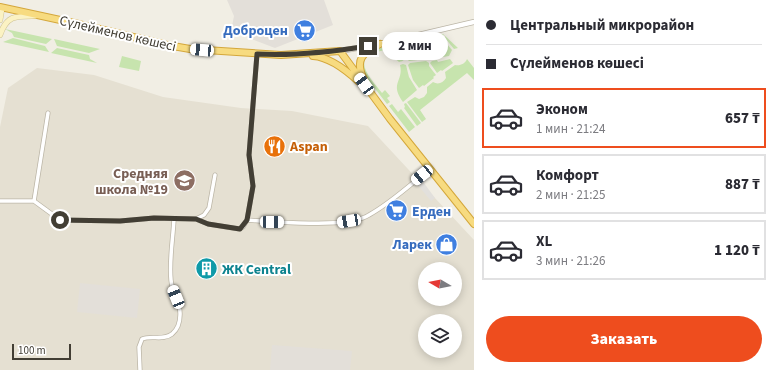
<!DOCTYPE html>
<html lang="ru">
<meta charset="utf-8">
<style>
body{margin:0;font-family:"Source Sans 3",sans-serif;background:#f7f7f7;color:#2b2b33;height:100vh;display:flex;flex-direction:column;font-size:15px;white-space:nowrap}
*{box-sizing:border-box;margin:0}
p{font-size:13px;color:#7c7c81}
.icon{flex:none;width:22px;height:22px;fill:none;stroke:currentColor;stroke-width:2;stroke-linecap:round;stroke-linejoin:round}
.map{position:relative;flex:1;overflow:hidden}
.drawer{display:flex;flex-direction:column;background:#fff;width:300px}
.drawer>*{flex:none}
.top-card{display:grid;align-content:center;height:88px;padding:0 12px;background:#fff}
.needle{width:26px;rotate:280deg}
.controls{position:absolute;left:418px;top:262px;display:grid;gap:8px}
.controls a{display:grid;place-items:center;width:44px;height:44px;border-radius:50%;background:#fff;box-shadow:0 2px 10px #0003;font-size:20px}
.scale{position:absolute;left:12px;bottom:10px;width:59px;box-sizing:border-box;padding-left:4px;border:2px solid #423e34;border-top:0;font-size:11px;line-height:14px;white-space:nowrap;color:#423e34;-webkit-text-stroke:3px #fff;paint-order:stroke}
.end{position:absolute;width:18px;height:18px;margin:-9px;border:5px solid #423e34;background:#fff;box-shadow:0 0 0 2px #fff}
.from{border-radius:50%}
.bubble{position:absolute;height:28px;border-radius:14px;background:#fff;box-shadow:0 2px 10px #0003;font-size:13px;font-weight:800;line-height:28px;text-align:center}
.car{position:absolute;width:12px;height:24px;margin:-12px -6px;border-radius:5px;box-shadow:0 0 3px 1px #0007;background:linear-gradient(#fff 24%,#345 0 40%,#fff 0 76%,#345 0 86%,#fff 0)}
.top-card b{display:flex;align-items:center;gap:14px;height:38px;font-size:15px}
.top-card b+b{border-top:1px solid #e1e1e2}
.top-card i{width:10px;height:10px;background:#2b2b33}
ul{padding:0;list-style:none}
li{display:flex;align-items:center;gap:12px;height:60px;margin:0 8px 6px;padding:0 4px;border:2px solid #e1e1e2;border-radius:0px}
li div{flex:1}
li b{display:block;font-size:15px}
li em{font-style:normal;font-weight:800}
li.active{border-color:#ee4d1e}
li>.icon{width:36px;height:36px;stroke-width:1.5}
.primary-button{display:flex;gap:8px;margin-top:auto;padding:8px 12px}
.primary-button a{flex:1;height:46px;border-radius:24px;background:#ee4d1e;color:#fff;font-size:16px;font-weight:800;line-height:46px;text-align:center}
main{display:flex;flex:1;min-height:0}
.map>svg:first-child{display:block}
.residential{fill:#e5e0d2;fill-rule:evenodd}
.industrial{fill:#e3dfd9}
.green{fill:#c7e4ae}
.parking{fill:#e2e0dc}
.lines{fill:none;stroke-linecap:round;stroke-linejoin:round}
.minor-casing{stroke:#bcb6a7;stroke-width:5}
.tertiary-casing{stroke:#bcb6a7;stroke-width:6}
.secondary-casing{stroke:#cfc396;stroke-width:6}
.trunk-casing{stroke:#d4a73b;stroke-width:8}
.minor{stroke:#fff;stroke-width:3.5}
.tertiary{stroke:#fff;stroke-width:4.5}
.secondary{stroke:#fbf2c3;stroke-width:5}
.trunk{stroke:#f7db80;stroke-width:6}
.route{stroke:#423e34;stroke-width:5}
.labels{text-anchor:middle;stroke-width:4;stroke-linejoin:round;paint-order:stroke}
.shop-label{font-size:14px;font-weight:bold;fill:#366cbe;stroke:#fff;text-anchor:end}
.street-label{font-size:14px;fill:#423e34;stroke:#fff}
.food-label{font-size:14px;font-weight:bold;fill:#c56008;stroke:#fff;text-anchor:start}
.education-label{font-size:14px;font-weight:bold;fill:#785e54;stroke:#fff;text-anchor:end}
.culture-label{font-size:14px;font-weight:bold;fill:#0d838f;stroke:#fff;text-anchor:start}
</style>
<main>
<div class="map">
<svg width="474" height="370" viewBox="0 0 474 370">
<rect width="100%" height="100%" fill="#f1eee4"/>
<path class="residential" d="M37,68L94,75L163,97L241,108L292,111L368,126L474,240V370H0V127L8,88ZM425,269H455V299H425ZM425,321H455V351H425Z"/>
<path class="industrial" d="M227,0H324L333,25L275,48L231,31L234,16Z
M80,283L140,289L137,318L77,312Z
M272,345L352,351L350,370H270Z"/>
<path class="green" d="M5,29L52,39L46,44L14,37L12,33Z
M443,34L458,48L454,49L445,38V35H443L442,37L372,53C353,63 374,82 382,93L385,90L390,96L387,98L390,102L387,104L362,72L360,65L365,54L376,49Z
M13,38L45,46L49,52L3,42Z
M442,38L452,50L449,56L443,57L442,56L431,58L429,57L432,40Z
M54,39L100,49L89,53L57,46Z
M431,41L428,46V57L426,59L409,61L407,59L409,46Z
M407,46L406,50H405C404,56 407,61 399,62L391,55L392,50Z
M57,48L89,55L90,59L97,63L51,53Z
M122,56L141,61L139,71L119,67Z
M450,59L453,63L442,71L441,70L437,73L430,63L432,61L437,60L438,62Z
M467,59L474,68V80L467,73L420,110L426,119L422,122L407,102L415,97L419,99L424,97L427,93V87L433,82C438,85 443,83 446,78L445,72L455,65C460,66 465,64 467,59Z
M426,61L429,63V66L436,75L433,77L434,78L424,86L423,85L419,88L413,80L408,65L410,63Z
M403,64L406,65L409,77L417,90L403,102C389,83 404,81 400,65Z
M406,103L421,123L417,126L404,108L405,107L404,104Z
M392,104L398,112L401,109L415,127L409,132L389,106Z"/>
<path class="parking" d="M421,179L435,198L431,201L416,183Z"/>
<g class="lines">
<defs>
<path id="minor" d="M257,54L249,155L253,186L247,220L260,221C286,222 349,228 369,215C391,203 411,184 430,169
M0,201H34L48,113
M34,201L60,220L120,221L154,218L196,219L204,215L209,208L215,175
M196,219L208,224L239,229L243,227L247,220
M140,370L139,347L142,339C152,335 163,341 172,334C178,329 180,323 180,315C181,303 172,293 171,280C169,260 173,239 174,219"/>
<path id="tertiary" d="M340,51L380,44L474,22"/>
<path id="secondary" d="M0,20L2,8
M0,35C7,15 16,16 35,16"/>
<path id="trunk" d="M0,7L74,23L167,45L190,49L281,55L340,51L390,119L474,224
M313,56C329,57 346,70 358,81
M364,79C354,60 363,52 380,44"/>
</defs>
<use href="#minor" class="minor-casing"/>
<use href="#tertiary" class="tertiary-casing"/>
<use href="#secondary" class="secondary-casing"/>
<use href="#trunk" class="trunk-casing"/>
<use href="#minor" class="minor"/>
<use href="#tertiary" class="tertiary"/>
<use href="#secondary" class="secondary"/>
<use href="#trunk" class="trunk"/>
</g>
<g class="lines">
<path class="route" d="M60,220L120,221L154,218L196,219L208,224L240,229L247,220L253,186L249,155L257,54C294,56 331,52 368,46"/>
</g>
<defs>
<symbol id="supermarket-disc" viewBox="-11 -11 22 22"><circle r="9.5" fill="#3f7fe0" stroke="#fff"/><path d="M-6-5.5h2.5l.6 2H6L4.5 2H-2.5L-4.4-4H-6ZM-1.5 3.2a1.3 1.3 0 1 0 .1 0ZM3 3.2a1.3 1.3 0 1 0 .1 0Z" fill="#fff"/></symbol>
<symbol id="restaurant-disc" viewBox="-11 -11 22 22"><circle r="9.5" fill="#e8710a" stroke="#fff"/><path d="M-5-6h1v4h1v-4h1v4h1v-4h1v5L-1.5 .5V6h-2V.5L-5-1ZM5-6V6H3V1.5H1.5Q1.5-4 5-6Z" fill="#fff"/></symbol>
<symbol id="school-disc" viewBox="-11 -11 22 22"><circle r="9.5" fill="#8d6e63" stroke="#fff"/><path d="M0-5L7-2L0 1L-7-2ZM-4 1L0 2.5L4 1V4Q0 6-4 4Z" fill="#fff"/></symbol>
<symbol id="shop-disc" viewBox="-11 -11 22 22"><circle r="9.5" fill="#3f7fe0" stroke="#fff"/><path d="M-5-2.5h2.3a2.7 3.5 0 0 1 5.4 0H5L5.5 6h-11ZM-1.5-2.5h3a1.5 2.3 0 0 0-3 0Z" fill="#fff"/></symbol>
<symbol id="building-disc" viewBox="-11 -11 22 22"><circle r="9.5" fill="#0f9aa8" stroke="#fff"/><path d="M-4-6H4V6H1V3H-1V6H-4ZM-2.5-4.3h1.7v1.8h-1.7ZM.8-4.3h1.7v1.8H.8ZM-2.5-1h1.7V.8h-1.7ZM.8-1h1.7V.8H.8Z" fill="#fff"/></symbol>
</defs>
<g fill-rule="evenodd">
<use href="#supermarket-disc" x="292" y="18" width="25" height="25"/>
<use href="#restaurant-disc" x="262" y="134" width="25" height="25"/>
<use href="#school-disc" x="172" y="168" width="25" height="25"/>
<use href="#supermarket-disc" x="384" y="198" width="25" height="25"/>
<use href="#shop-disc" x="434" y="232" width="25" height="25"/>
<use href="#building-disc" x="194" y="256" width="25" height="25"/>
</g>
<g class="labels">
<g class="shop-label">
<text x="288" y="35">Доброцен</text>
<text x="412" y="216" text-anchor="start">Ерден</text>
<text x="432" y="249">Ларек</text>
</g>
<g class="street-label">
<text transform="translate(118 33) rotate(13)" y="5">Сүлейменов көшесі</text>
</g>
<g class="food-label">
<text x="290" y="151">Aspan</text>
</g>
<g class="education-label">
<text x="168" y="178">Средняя<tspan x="168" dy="16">школа №19</tspan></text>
</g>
<g class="culture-label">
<text x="222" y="274">ЖК Central</text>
</g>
</g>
</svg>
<div class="controls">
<a><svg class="needle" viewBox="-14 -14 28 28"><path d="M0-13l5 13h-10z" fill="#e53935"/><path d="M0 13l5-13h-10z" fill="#7c7c81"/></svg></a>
<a><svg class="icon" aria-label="layers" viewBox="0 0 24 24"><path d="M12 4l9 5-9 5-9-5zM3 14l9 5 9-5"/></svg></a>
</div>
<div class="scale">100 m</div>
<i class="end from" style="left:60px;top:220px"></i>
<i class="end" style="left:368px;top:46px"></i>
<div class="bubble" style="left:382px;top:32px;width:66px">2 мин</div>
<i class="car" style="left:202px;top:50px;rotate:275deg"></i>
<i class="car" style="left:364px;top:84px;rotate:324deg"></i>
<i class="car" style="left:422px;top:175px;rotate:231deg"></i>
<i class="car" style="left:349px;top:221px;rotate:260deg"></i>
<i class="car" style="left:272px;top:222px;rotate:91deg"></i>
<i class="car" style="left:176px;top:297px;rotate:338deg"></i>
</div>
<section class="drawer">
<div class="top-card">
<b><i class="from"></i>Центральный микрорайон</b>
<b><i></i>Сүлейменов көшесі</b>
</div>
<ul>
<li class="active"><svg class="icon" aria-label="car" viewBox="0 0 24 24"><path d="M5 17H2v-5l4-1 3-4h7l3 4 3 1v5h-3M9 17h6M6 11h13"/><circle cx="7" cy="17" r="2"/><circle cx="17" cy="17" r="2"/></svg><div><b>Эконом</b><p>1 мин · 21:24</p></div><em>657 ₸</em></li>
<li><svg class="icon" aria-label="car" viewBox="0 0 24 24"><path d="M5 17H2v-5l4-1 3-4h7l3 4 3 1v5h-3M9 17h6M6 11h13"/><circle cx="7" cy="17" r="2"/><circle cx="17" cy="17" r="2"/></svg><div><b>Комфорт</b><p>2 мин · 21:25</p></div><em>887 ₸</em></li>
<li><svg class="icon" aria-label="car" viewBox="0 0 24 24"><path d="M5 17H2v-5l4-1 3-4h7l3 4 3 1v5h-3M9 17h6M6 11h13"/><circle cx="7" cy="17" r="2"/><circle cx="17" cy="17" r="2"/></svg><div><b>XL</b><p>3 мин · 21:26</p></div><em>1 120 ₸</em></li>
</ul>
<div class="primary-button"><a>Заказать</a></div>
</section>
</main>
